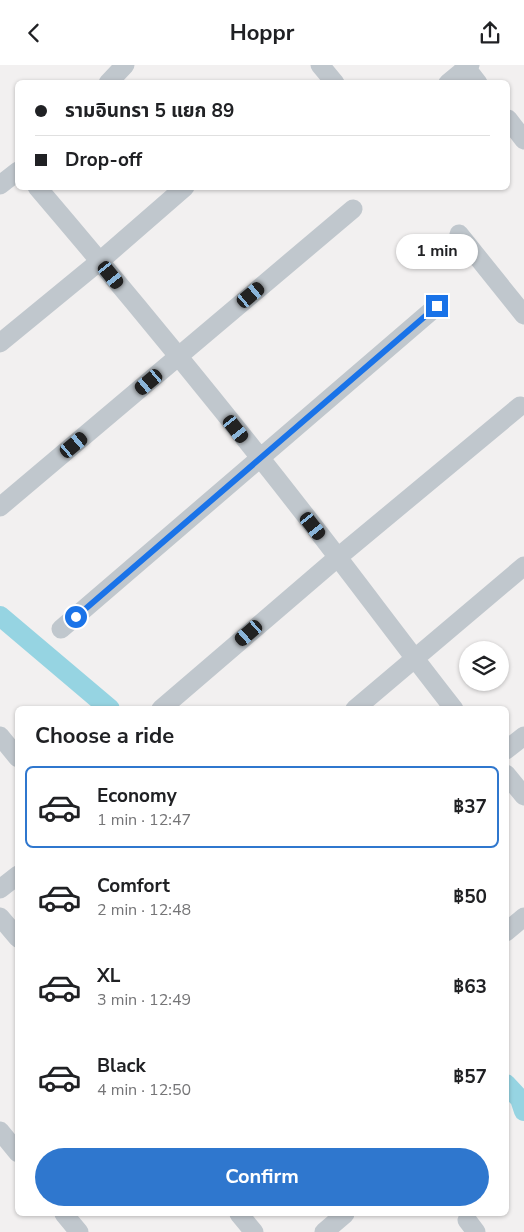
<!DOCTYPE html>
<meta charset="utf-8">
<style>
body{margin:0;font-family:"Nunito Sans","Noto Sans Thai",sans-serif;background:#f6f6f6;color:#202124;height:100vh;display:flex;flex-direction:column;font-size:19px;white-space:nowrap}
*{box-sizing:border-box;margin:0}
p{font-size:16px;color:#757577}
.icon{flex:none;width:28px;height:28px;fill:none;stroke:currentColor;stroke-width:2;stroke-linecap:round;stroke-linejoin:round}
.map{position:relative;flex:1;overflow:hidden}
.drawer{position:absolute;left:15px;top:641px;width:494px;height:510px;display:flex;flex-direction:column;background:#fff;border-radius:8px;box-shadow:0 1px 4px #0004}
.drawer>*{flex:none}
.top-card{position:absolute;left:15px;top:15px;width:495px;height:110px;border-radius:8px;box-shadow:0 1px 4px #0004;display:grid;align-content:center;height:110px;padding:0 20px;background:#fff}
.tools{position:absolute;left:459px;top:576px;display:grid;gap:10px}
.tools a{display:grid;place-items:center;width:50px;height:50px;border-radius:50%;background:#fff;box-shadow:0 1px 4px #0004;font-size:25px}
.end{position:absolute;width:22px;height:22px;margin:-11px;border:6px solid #1a73e8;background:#fff;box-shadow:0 0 0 2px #fff}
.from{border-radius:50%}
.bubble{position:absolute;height:35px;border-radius:18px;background:#fff;box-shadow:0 1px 4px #0004;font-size:16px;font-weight:700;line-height:35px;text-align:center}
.car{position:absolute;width:15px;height:30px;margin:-15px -8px;border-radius:6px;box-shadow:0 0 4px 1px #0007;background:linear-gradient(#222 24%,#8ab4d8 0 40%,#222 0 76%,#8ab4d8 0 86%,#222 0)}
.top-card b{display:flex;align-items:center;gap:18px;height:48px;font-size:19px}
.top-card b+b{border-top:1px solid #e0e0e0}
.top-card i{width:12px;height:12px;background:#202124}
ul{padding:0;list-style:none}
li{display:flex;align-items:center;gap:15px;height:82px;margin:0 10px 8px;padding:0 10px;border:2px solid transparent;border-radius:8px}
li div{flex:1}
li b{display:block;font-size:19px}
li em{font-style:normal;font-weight:700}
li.active{border-color:#2f77ce}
li>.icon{width:45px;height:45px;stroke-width:1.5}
h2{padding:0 20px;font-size:22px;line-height:60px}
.button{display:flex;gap:10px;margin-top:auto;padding:10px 20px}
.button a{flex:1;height:58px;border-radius:30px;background:#2f77ce;color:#fff;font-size:20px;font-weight:700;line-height:58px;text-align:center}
header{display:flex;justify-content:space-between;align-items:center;height:65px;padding:0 20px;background:#fff;font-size:22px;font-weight:700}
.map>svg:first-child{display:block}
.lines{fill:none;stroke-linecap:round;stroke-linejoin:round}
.canal{stroke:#96d4e2;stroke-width:20}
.street{stroke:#c0c7cd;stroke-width:19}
.route{stroke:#1a73e8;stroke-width:6}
</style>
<header><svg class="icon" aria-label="back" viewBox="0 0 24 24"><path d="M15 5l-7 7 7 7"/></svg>Hoppr<svg class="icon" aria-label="share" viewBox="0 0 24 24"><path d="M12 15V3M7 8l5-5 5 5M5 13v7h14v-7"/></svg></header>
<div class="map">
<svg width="524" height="1167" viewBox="0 0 524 1167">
<rect width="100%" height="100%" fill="#f2f0f0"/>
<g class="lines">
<path class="canal" d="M0,551L110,644
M506,1019L520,1034L524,1046"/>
<path class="street" d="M320,0L335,18
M464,0L478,18
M108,18L125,0
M448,18L470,0
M508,54L524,75
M0,120L18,106
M37,122C135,237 231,354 323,473C367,530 410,588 454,644
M459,169L524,250
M0,278L100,196L185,122
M0,442L353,144
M61,564L437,241
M161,644L337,493L520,341
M355,644L524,501
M0,671L18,693
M506,685L524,671
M506,709L524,731
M0,824L18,810
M0,852L18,873
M506,867L524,852
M0,1066L18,1088
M64,1149L79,1167
M239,1149L254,1167
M467,1155L476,1167
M324,1167L345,1149"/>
</g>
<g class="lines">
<path class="route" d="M76,552L437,241"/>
</g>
</svg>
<div class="tools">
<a><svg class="icon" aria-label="layers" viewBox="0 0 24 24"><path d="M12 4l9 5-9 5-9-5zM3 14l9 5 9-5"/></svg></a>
</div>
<i class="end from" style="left:76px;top:552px"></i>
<i class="end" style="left:437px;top:241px"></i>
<div class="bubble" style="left:396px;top:169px;width:82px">1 min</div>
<i class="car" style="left:111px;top:210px;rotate:141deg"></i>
<i class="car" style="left:251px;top:230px;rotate:50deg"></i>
<i class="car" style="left:149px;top:317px;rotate:230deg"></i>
<i class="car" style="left:236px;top:364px;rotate:142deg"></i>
<i class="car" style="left:74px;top:380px;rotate:50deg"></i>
<i class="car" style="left:313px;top:461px;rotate:142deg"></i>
<i class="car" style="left:249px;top:568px;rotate:229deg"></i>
<div class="top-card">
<b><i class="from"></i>รามอินทรา 5 แยก 89</b>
<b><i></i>Drop-off</b>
</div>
<section class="drawer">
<h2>Choose a ride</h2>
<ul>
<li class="active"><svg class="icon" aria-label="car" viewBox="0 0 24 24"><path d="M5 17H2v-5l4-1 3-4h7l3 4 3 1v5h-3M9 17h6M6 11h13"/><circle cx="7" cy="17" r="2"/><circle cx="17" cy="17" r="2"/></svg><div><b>Economy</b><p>1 min · 12:47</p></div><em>฿37</em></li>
<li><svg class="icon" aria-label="car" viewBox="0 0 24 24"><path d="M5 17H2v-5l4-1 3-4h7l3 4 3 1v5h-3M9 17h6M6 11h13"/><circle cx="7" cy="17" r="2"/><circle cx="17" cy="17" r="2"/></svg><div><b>Comfort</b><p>2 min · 12:48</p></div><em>฿50</em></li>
<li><svg class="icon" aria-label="car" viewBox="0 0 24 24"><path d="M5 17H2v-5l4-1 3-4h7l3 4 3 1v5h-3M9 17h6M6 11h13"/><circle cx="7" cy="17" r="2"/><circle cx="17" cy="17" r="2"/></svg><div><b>XL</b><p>3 min · 12:49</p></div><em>฿63</em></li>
<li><svg class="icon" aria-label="car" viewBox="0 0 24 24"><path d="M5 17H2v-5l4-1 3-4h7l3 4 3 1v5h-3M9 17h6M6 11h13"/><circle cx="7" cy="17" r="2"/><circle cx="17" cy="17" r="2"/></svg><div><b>Black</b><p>4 min · 12:50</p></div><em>฿57</em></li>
</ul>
<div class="button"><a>Confirm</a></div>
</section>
</div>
